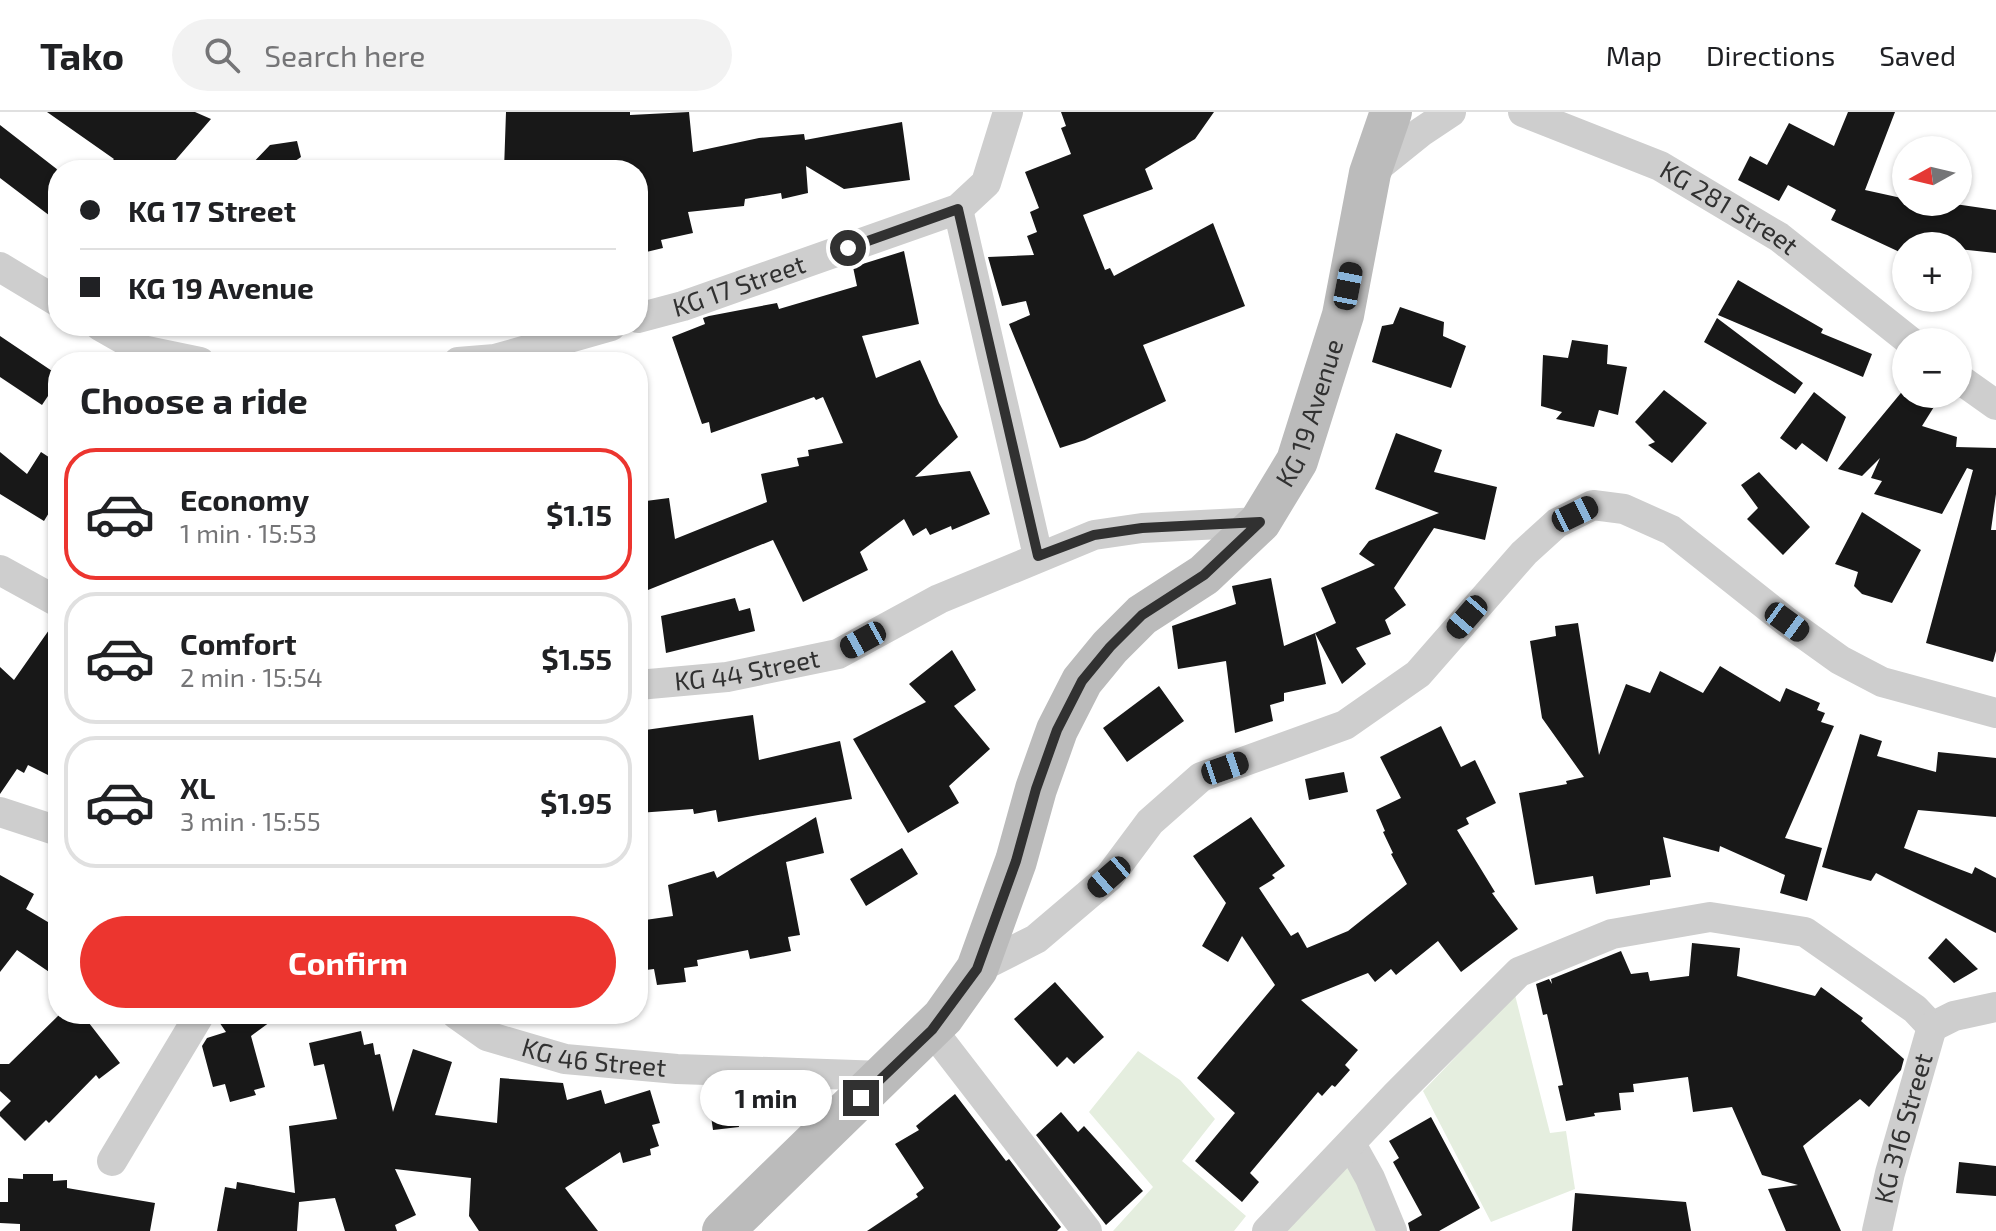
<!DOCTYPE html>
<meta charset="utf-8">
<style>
body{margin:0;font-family:"Exo 2",sans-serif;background:#f2f2f2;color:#202124;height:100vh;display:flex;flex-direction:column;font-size:30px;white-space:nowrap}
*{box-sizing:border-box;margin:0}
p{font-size:26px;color:#757577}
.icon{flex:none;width:44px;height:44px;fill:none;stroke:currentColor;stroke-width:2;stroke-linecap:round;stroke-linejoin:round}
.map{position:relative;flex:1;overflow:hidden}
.sheet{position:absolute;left:48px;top:240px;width:600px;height:672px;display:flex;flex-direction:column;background:#fff;border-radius:32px;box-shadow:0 2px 6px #0004}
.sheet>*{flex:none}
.guide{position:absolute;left:48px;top:48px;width:600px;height:176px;border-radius:32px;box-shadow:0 2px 6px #0004;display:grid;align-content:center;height:176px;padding:0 32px;background:#fff}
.needle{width:52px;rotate:262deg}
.tools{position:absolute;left:1892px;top:24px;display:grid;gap:16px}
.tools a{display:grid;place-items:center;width:80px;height:80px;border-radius:50%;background:#fff;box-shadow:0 2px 6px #0004;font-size:40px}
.end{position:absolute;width:36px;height:36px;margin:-18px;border:10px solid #313131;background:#fff;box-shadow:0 0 0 4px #fff}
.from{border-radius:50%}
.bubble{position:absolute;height:56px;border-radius:28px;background:#fff;box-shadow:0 2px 6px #0004;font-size:26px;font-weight:700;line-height:56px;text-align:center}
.car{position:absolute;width:24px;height:48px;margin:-24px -12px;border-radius:10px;box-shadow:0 0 6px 2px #0007;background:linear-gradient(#222 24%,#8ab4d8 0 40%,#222 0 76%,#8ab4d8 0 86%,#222 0)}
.guide b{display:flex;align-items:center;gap:28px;height:76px;font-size:30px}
.guide b+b{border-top:2px solid #e0e0e0}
.guide i{width:20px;height:20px;background:#202124}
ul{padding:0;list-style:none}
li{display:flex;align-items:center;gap:24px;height:132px;margin:0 16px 12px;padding:0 16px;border:4px solid #e0e0e0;border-radius:32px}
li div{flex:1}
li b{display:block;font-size:30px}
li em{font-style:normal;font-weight:700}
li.on{border-color:#ec352f}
li>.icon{width:72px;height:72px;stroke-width:1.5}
h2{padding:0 32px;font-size:36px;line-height:96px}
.button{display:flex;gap:16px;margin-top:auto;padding:16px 32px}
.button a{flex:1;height:92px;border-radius:48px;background:#ec352f;color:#fff;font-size:32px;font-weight:700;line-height:92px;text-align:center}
header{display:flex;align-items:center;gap:48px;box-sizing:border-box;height:112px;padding:0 40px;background:#fff;border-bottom:2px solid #e0e0e0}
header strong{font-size:38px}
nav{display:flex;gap:44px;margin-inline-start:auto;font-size:28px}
.search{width:560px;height:72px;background:#f2f2f2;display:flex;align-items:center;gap:20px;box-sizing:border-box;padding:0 28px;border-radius:44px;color:#757577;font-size:30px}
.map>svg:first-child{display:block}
.green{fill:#e5eedf}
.building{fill:#181818}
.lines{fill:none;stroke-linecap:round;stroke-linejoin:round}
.minor{stroke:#cecece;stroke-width:30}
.secondary{stroke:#bbb;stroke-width:42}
.route{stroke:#313131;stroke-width:10}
.labels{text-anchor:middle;stroke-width:8;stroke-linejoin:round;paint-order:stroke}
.street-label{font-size:26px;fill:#313131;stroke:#fff}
</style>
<header>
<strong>Tako</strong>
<div class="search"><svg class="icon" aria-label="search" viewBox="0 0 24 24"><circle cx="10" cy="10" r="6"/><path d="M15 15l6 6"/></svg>Search here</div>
<nav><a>Map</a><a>Directions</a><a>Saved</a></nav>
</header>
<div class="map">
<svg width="1996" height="1119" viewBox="0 0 1996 1119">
<rect width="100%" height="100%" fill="#fff"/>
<path class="green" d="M1515,883L1550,1021L1566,1019L1575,1077L1491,1110L1423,979Z
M1138,939L1180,968L1215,1007L1182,1049L1246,1104L1234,1119H1113L1153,1075L1089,1000Z
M1349,1047L1378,1119H1283Z"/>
<path class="building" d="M47,0H195L211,7L167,58H104L114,47Z
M506,0H630V3L689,0L693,40L759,26L804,22L805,28L902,10L910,68L844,77L806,54L808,81L782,87L781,81L745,87L744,94L688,100L693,121L661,128L663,136L638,142V58H504Z
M1061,0H1214L1195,27L1145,57L1153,77L1083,103L1105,158L1110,156L1114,164L1213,111L1245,194L1143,233L1166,289L1085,328L1060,336L1009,212L1030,203L1026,189L1002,194L988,145L1034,143L1027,124L1037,120L1030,100L1039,96L1025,60L1071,42L1061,16L1066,14Z
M1848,0H1895L1865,78L1906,87V90L1948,91L1996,98V141L1958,137V134H1906V143L1831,108L1836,98L1788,73L1779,89L1738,68L1750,44L1767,53L1789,11L1834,34Z
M0,13L58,58V110L0,66Z
M297,29L301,45L282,58H246L270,33Z
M904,139L919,212L862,224L876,266L920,248L939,291L958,325L915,365L970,359L990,402L952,418L951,414L930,423L926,416L913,424L904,407L860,440L868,458L803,490L773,428L638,482V390L669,386L675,427L767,390L761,362L799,354L797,346L809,344L808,338L843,331L823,285L816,288L814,285L711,321L709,310L702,312L672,225L705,212L703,206L709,204L777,191L779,197L857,174L853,155Z
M1738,168L1823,217L1821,221L1872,242L1863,265L1718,203Z
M1400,195L1444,210L1443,224L1466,234L1451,276L1372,250L1382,214L1393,212Z
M1717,206L1803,271L1795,282L1704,230Z
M0,224L58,263V269L42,293L0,265Z
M1572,228L1608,233L1607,252L1627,255L1618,303L1599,298L1594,315L1556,307L1562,300L1541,294L1543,243L1568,246Z
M1905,276L1906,282H1919L1937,290L1922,314L1957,325L1956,335L1996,336V382L1991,418H1996V539L1993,550L1926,531L1973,358L1967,356L1942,402L1874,382L1882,369L1871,366L1880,346L1862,364L1838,357Z
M1664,278L1707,311L1672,351L1648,333L1655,330L1635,310Z
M1814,280L1846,305L1827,350L1802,331L1796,338L1780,326Z
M1396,321L1442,338L1434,360L1497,375L1485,428L1434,416L1394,476L1406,493L1385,508L1391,522L1356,536L1366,552L1342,572L1315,521L1336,511L1321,476L1375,453L1359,442L1369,429L1439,401L1375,377Z
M0,340L27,362L41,340L58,351V386L44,409L0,382Z
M1759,360L1810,415L1783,443L1747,407L1758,396L1741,373Z
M1862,400L1921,438L1892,491L1862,482L1854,474L1858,460L1835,452Z
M1271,466L1284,534L1315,521L1326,572L1284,581V589L1270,593L1273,609L1235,621L1226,549L1178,557L1172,514L1236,492L1232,474Z
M735,486L739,499L750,496L755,519L666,541L661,504Z
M56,508H58V668L28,653L24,661L17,657L0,682V555L14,568Z
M1578,511L1599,643L1626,572L1650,581L1660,559L1703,581L1720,554L1780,590L1786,576L1820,591L1817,598L1825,601L1821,610L1834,614L1785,726L1822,736L1807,789L1780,781L1785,763L1720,734L1719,740L1663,725L1671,765L1650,768V773L1596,782L1593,764L1535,773L1519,681L1567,672L1566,669L1584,665L1542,606L1530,529L1556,524L1555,514Z
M952,538L976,578L954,594L990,637L949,674L959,691L908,721L853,627L926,590L909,572Z
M1159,574L1184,609L1127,650L1103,616Z
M753,603L759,648L840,629L852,687L718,710L716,698L694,702L693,697L638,701V619Z
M1441,614L1461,655L1475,648L1496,691L1466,706L1469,712L1457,718L1495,780L1492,781L1518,817L1461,860L1438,829L1396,863L1391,857L1375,870L1368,861L1301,888L1358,938L1345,953L1350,958L1335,975L1332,973L1322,984L1318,980L1250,1061L1259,1070L1242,1090L1195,1049L1235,1001L1197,966L1275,873L1242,824L1228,850L1202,834L1226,791L1193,744L1251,705L1285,754L1272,763L1275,766L1259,776L1291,824L1298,820L1307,836L1348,819L1407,772L1391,742L1393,741L1383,720L1385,719L1376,698L1401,686L1380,645Z
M1860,622L1882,629L1877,644L1936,660L1938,640L1996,646V705L1918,698L1904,736L1972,762L1975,755L1996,766V821L1876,761L1871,769L1822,755Z
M1344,660L1348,680L1309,688L1305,667Z
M816,705L824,741L786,750L800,823L788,825L791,839L750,847L748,838L697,848L698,854L684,856L686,870L657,873L654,857L638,859V809L673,804L668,773L714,759L717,766Z
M902,736L918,762L866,794L850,767Z
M0,763L34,782L26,797L58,816V866L17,838L0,860Z
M1946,826L1978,857L1954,871L1928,846Z
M1692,831L1740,836L1737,864L1815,884L1821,875L1863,906L1861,909L1904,947L1901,958L1869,995L1860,987L1803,1034L1841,1119H1786L1768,1077L1798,1073L1762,1063L1732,995L1693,1000L1688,965L1633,972L1634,980L1619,981L1621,998L1594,1001L1595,1004L1566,1009L1558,974L1563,973L1547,902L1543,903L1536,872L1549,867L1552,872L1551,867L1621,839L1631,862L1648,860L1650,869L1689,864Z
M1055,870L1104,925L1074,952L1067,945L1057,955L1014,907Z
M60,902H82L120,951L99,967L96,963L49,1011L46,1008L25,1029L0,1004V1000L11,989L0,979V952H9Z
M218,902H281L251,924L265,975L254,978L256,983L230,990L225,972L213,975L202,934L207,926L226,920L217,907Z
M361,919L364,933L373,931L375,943L380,942L393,1000L413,937L452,950L435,1003L497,1011L500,966L563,971L567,988L601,978L605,992L650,978L660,1011L652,1013L659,1034L650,1037L651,1043L623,1051L620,1040L565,1076L598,1119H479L469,1104L471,1066L395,1057L416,1103L395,1113L397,1119H345L335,1086L299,1090L297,1119H217L225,1075L236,1077L237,1070L295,1081L289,1014L337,1007L324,952L314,954L309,931Z
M707,976L766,978L768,989L736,993L739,1015L713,1018Z
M955,982L1006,1049L1009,1047L1061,1115L1057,1119H867L918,1085L916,1082L924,1076L895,1032L919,1018L916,1014Z
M1061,1000L1078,1020L1084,1014L1143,1079L1106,1113L1036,1023Z
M1431,1005L1480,1096L1439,1119H1410L1408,1111L1422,1103L1393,1050L1399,1046L1389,1029Z
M1959,1050L1996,1054V1084L1956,1081Z
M23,1062H53V1069L67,1068V1076L155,1091L150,1119H20V1112L0,1111V1090H8V1066L23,1067Z
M1575,1081L1686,1090L1691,1119H1572Z"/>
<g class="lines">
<g class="minor">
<path id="s1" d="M1523,0L1660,54L1779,125L1911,230"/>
<path d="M1370,61L1421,20L1451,0"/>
<path d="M958,97L1038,444"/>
<path d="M0,155L58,190"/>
<path id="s2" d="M638,206L683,194L958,97L986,71L1008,0"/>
<path d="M100,214L142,238L200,250"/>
<path d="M458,250L495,247L611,214"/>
<path d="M1958,266L1996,293"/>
<path d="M0,458L58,490"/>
<path id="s3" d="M638,573L727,565L838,542L939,487L1094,423L1142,416L1260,410"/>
<path d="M0,700L58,719"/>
<path d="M977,857L1036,827L1109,765L1150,710L1201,665L1345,613L1418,562L1524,441L1557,411L1593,393L1624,397L1671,418L1787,510L1840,548L1882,570L1996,601"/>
<path id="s4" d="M456,902L487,924L565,947L677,957L884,964"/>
<path d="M932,918L1087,1119"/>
<path d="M1351,1032L1370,1066L1392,1119"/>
<path d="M112,1049L200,902"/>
<path d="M1267,1119L1397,982L1519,860L1612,822L1710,805L1805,820L1915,897L1932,915L1954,904L1996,895"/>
<path id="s5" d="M1877,1119L1890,1061L1932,915"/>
</g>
<path class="secondary" id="s6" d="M723,1119L943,905L977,857L1016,749L1036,677L1057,618L1082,569L1110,535L1142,503L1204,463L1260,410L1297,349L1343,203L1370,61L1391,0"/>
</g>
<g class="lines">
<path class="route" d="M848,136L958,97L1038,444L1094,423L1142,416L1260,410L1204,463L1142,503L1110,535L1082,569L1057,618L1036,677L1016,749L977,857L932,918L861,986"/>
</g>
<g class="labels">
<g class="street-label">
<text dy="9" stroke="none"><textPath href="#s1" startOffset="228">KG 281 Street</textPath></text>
<text dy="9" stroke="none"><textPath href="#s2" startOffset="106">KG 17 Street</textPath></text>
<text dy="9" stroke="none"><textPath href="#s6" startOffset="1034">KG 19 Avenue</textPath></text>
<text dy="9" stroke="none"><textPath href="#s3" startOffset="110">KG 44 Street</textPath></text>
<text dy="9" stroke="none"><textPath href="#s4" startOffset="148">KG 46 Street</textPath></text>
<text dy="9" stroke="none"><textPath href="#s5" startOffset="106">KG 316 Street</textPath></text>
</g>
</g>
</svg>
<div class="tools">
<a><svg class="needle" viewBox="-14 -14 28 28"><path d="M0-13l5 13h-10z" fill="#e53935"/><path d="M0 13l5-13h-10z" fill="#757577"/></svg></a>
<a>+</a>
<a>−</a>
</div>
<i class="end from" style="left:848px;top:136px"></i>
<i class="end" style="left:861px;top:986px"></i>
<div class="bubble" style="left:700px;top:958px;width:132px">1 min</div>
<i class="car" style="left:1348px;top:174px;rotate:11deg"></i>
<i class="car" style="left:1575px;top:402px;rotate:64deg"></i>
<i class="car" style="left:1467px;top:505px;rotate:221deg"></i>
<i class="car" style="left:1787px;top:510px;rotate:126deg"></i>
<i class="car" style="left:863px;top:528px;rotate:241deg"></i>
<i class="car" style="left:1225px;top:656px;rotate:71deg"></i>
<i class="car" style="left:1109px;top:765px;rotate:229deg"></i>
<div class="guide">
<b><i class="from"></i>KG 17 Street</b>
<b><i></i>KG 19 Avenue</b>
</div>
<section class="sheet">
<h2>Choose a ride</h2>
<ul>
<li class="on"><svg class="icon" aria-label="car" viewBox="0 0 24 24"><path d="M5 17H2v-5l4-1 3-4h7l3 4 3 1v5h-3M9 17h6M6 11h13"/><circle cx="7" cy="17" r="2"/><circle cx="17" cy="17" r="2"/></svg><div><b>Economy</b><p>1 min · 15:53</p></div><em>$1.15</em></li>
<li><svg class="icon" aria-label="car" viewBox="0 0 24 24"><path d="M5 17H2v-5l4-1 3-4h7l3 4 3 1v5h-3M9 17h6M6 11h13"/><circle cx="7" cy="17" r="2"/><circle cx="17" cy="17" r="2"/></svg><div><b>Comfort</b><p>2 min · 15:54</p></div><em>$1.55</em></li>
<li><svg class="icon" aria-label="car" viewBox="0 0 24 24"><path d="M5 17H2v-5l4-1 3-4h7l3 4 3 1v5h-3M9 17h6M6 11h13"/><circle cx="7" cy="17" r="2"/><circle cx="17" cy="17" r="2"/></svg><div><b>XL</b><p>3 min · 15:55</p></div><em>$1.95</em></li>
</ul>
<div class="button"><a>Confirm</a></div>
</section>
</div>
